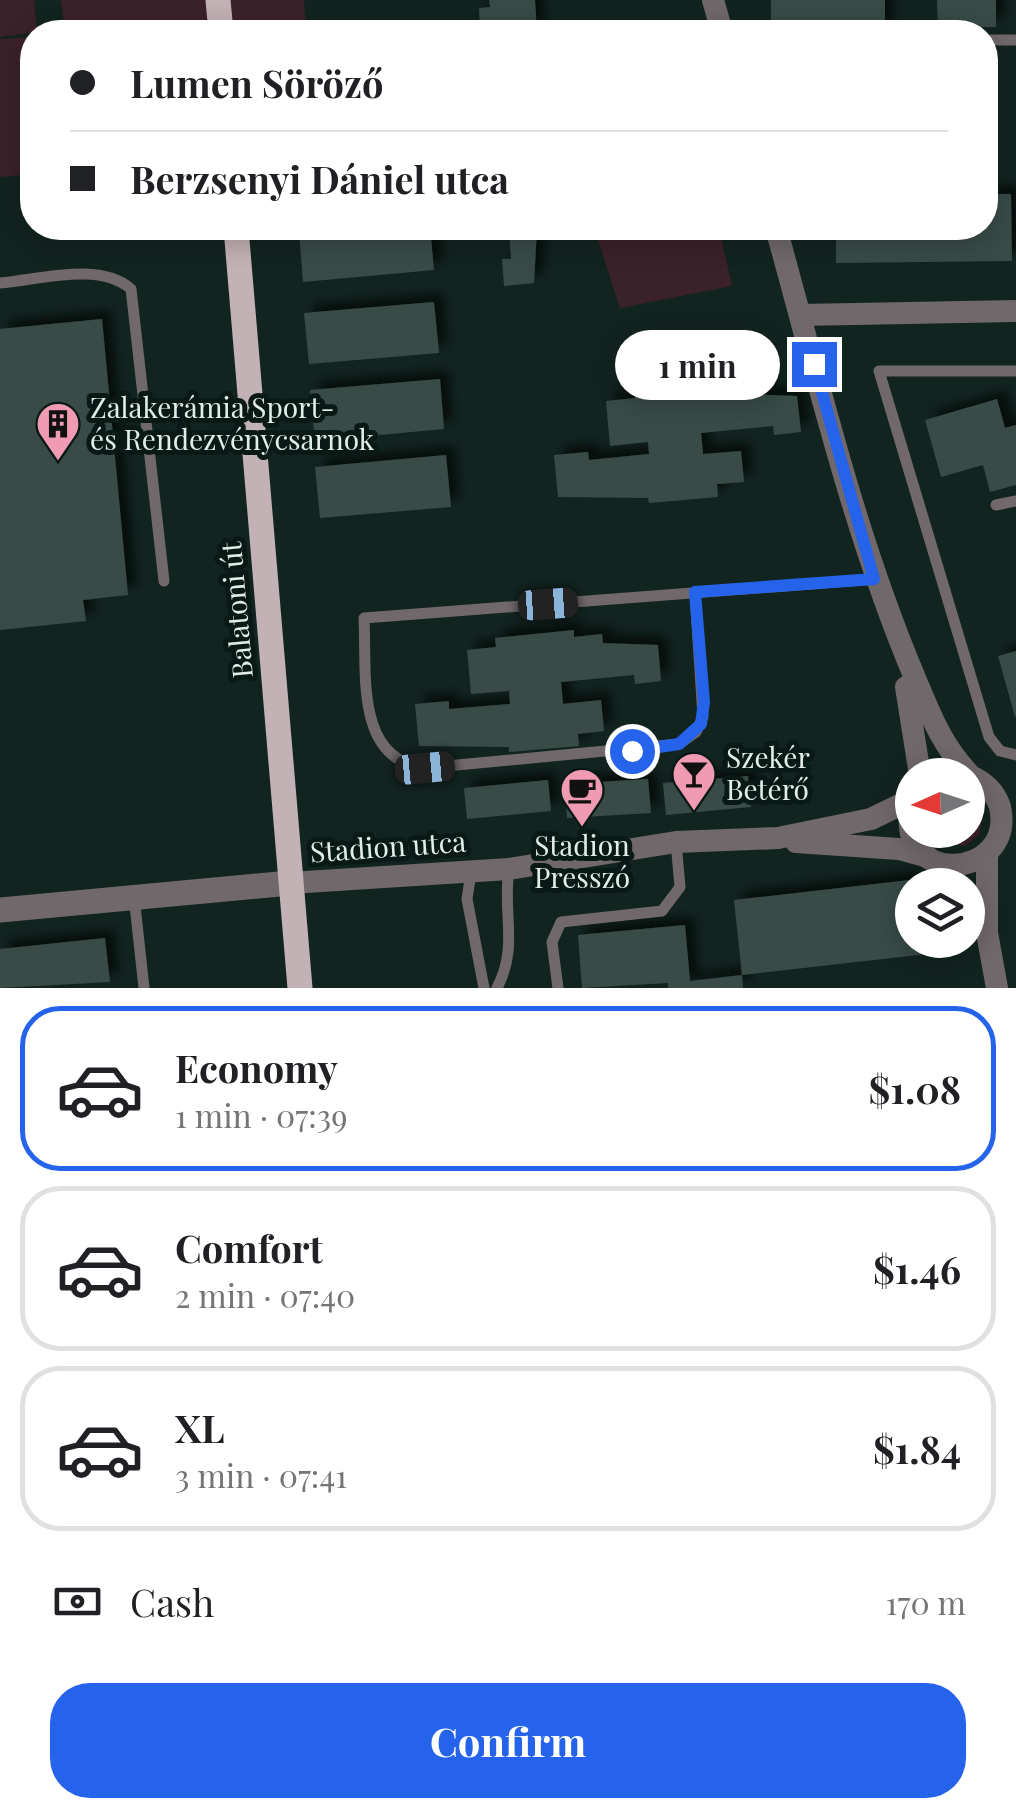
<!DOCTYPE html>
<meta charset="utf-8">
<style>
body{margin:0;font-family:"Playfair Display",serif;background:#f2f2f2;color:#202124;height:100vh;display:flex;flex-direction:column;font-size:38px;white-space:nowrap}
*{box-sizing:border-box;margin:0}
p{font-size:32px;color:#757577}
.icon{flex:none;width:55px;height:55px;fill:none;stroke:currentColor;stroke-width:2;stroke-linecap:round;stroke-linejoin:round}
.map{position:relative;height:988px;overflow:hidden}
.panel{display:flex;flex-direction:column;background:#fff;flex:1}
.panel>*{flex:none}
.top-card{position:absolute;left:20px;top:20px;width:978px;height:220px;border-radius:40px;box-shadow:0 5px 25px #0003;display:grid;align-content:center;height:220px;padding:0 50px;background:#fff}
.needle{width:65px;rotate:267deg}
.tools{position:absolute;left:895px;top:758px;display:grid;gap:20px}
.tools a{display:grid;place-items:center;width:90px;height:90px;border-radius:50%;background:#fff;box-shadow:0 5px 25px #0003;font-size:50px}
.end{position:absolute;width:45px;height:45px;margin:-22px;border:12px solid #2563eb;background:#fff;box-shadow:0 0 0 5px #fff}
.from{border-radius:50%}
.bubble{position:absolute;height:70px;border-radius:35px;background:#fff;box-shadow:0 5px 25px #0003;font-size:32px;font-weight:700;line-height:70px;text-align:center}
.car{position:absolute;width:30px;height:60px;margin:-30px -15px;border-radius:12px;box-shadow:0 0 8px 2px #0007;background:linear-gradient(#222 24%,#8ab4d8 0 40%,#222 0 76%,#8ab4d8 0 86%,#222 0)}
.top-card b{display:flex;align-items:center;gap:35px;height:95px;font-size:38px}
.top-card b+b{border-top:2px solid #e0e0e0}
.top-card i{width:25px;height:25px;background:#202124}
ul{padding:18px 0 0;list-style:none}
li{display:flex;align-items:center;gap:30px;height:165px;margin:0 20px 15px;padding:0 30px;border:5px solid #e0e0e0;border-radius:40px}
li div{flex:1}
li b{display:block;font-size:38px}
li em{font-style:normal;font-weight:700}
li.active{border-color:#2563eb}
li>.icon{width:90px;height:90px;stroke-width:1.5}
.pay{display:flex;align-items:center;gap:25px;height:110px;padding:0 50px;font-size:38px}
.pay p{margin-inline-start:auto}
.primary-button{display:flex;gap:20px;margin-top:auto;padding:20px 50px}
.primary-button a{flex:1;height:115px;border-radius:40px;background:#2563eb;color:#fff;font-size:40px;font-weight:700;line-height:115px;text-align:center}
.map>svg:first-child{display:block}
.green{fill:#3b2129}
.building{fill:#394b47;filter:url(#shadow)}
.lines{fill:none;stroke-linecap:round;stroke-linejoin:round}
.service{stroke:#70686a;stroke-width:11}
.minor{stroke:#70686a;stroke-width:22}
.tertiary{stroke:#70686a;stroke-width:25}
.primary{stroke:#c2b1b5;stroke-width:25}
.route{stroke:#2563eb;stroke-width:12}
.labels{text-anchor:middle;stroke-width:10;stroke-linejoin:round;paint-order:stroke}
.poi-label{font-size:28px;fill:#e2edea;stroke:#091a16;text-anchor:start}
.street-label{font-size:28px;fill:#e2edea;stroke:#091a16}
</style>
<div class="map">
<svg width="1016" height="988" viewBox="0 0 1016 988">
<defs>
<filter id="shadow"><feDropShadow dx="9" dy="-9" stdDeviation="5" flood-color="#0009"/></filter>
</defs>
<rect width="100%" height="100%" fill="#122420"/>
<path class="green" d="M0,0H34L37,32L0,37Z
M61,0H304L306,32H65Z
M32,37V174L0,177V39Z
M594,228H719L732,286L620,308Z
M968,795L983,817L979,835L965,846L938,842L929,830H968Z"/>
<path class="building" d="M489,0H535L537,32H480L479,8L490,7Z
M771,0H885V32H771Z
M937,0H996V27L938,28Z
M985,194H1011L1012,261L836,263V228H985Z
M337,228H430L434,270L303,282L299,231Z
M509,228H537L534,283L504,286L502,259H511Z
M434,302L439,353L309,364L304,313Z
M102,319L128,595L83,600L86,621L0,630V329Z
M440,379L444,429L315,441L310,390Z
M713,381L714,388L741,385L742,394L797,396L801,432L774,435L773,426L701,433L703,454L741,451L744,482L717,484L718,497L649,503L648,498L558,497L554,455L588,452L589,460L649,454L648,442L610,446L606,401L635,398V389Z
M997,399L1005,428L1016,425V485L990,492L983,465L941,477L925,420Z
M446,455L451,507L320,518L315,467Z
M574,630V637L602,634L603,643L658,645L661,681L635,684L634,675L561,682L563,704L601,700L604,731L578,734L579,746L509,752V747L419,746L415,704L449,701V709L510,704L509,691L471,694L467,650L496,647L495,638Z
M1016,651V716L1015,717L998,656Z
M748,776L751,807L666,815L663,783Z
M648,779L651,813L567,818L565,784Z
M548,780L551,811L467,819L464,788Z
M910,880L912,940H935L936,953L742,975L734,900Z
M685,925L690,981L742,975L743,988H668V983L582,988L578,935Z
M105,938L110,982L0,988V949Z"/>
<g class="lines">
<path class="service" d="M985,40H1016
M0,283C38,280 100,261 131,289L164,581
M1016,371H879L989,737L1000,751L1016,755
M996,505L1016,501
M695,593L703,717L696,732L679,744L425,768C354,760 367,671 364,618L875,579
M471,872L467,899L484,988
M134,896L144,988
M497,988C519,946 502,914 509,869
M558,988L552,942L561,922L662,911L680,887L676,842"/>
<path class="minor" d="M713,0L722,32
M776,228C818,379 854,534 915,678C931,716 942,746 971,776
M800,315L1016,311
M906,687L920,775
M912,804C892,889 1016,880 1000,807C995,791 983,781 968,775
M796,842L899,849L928,857
M987,854V933L997,988
M290,883L509,869L676,842L778,838L871,819L912,799"/>
<path class="tertiary" d="M0,910L290,883"/>
<path class="primary" d="M218,0L221,32
M236,228L300,988"/>
</g>
<g class="lines">
<path class="route" d="M632,751L679,744L701,724L704,702L695,592L874,579L814,364"/>
</g>
<defs>
<symbol id="building-pin" viewBox="-11 -11 22 30"><path d="M0 17L-7.5 6A9.5 9.5 0 1 1 7.5 6Z" fill="#f19ab4" stroke="#091a16"/><path d="M-4-6H4V6H1V3H-1V6H-4ZM-2.5-4.3h1.7v1.8h-1.7ZM.8-4.3h1.7v1.8H.8ZM-2.5-1h1.7V.8h-1.7ZM.8-1h1.7V.8H.8Z" fill="#111"/></symbol>
<symbol id="bar-pin" viewBox="-11 -11 22 30"><path d="M0 17L-7.5 6A9.5 9.5 0 1 1 7.5 6Z" fill="#f19ab4" stroke="#091a16"/><path d="M-6-5H6L.8 .8V4.5H3.5V6h-7V4.5H-.8V.8Z" fill="#111"/></symbol>
<symbol id="cafe-pin" viewBox="-11 -11 22 30"><path d="M0 17L-7.5 6A9.5 9.5 0 1 1 7.5 6Z" fill="#f19ab4" stroke="#091a16"/><path d="M-5.5-4.5H6V0H3Q3 3.5 0 3.5H-2.5Q-5.5 3.5-5.5 0ZM3-3.2v2h1.7v-2ZM-6 4.5H4V6H-6Z" fill="#111"/></symbol>
</defs>
<g fill-rule="evenodd">
<use href="#building-pin" x="33" y="399" width="50" height="68"/>
<use href="#bar-pin" x="669" y="749" width="50" height="68"/>
<use href="#cafe-pin" x="557" y="765" width="50" height="68"/>
</g>
<g class="labels">
<g class="poi-label">
<text x="90" y="418">Zalakerámia Sport-<tspan x="90" dy="32">és Rendezvénycsarnok</tspan></text>
<text x="726" y="768">Szekér<tspan x="726" dy="32">Betérő</tspan></text>
<text x="582" y="856" text-anchor="middle">Stadion<tspan x="582" dy="32">Presszó</tspan></text>
</g>
<g class="street-label">
<text transform="translate(237 610) rotate(-95)" y="10">Balatoni út</text>
<text transform="translate(388 847) rotate(-4)" y="10">Stadion utca</text>
</g>
</g>
</svg>
<div class="tools">
<a><svg class="needle" viewBox="-14 -14 28 28"><path d="M0-13l5 13h-10z" fill="#e53935"/><path d="M0 13l5-13h-10z" fill="#757577"/></svg></a>
<a><svg class="icon" aria-label="layers" viewBox="0 0 24 24"><path d="M12 4l9 5-9 5-9-5zM3 14l9 5 9-5"/></svg></a>
</div>
<i class="end from" style="left:632px;top:751px"></i>
<i class="end" style="left:814px;top:364px"></i>
<div class="bubble" style="left:615px;top:330px;width:165px">1 min</div>
<i class="car" style="left:548px;top:604px;rotate:86deg"></i>
<i class="car" style="left:425px;top:768px;rotate:85deg"></i>
<div class="top-card">
<b><i class="from"></i>Lumen Söröző</b>
<b><i></i>Berzsenyi Dániel utca</b>
</div>
</div>
<section class="panel">
<ul>
<li class="active"><svg class="icon" aria-label="car" viewBox="0 0 24 24"><path d="M5 17H2v-5l4-1 3-4h7l3 4 3 1v5h-3M9 17h6M6 11h13"/><circle cx="7" cy="17" r="2"/><circle cx="17" cy="17" r="2"/></svg><div><b>Economy</b><p>1 min · 07:39</p></div><em>$1.08</em></li>
<li><svg class="icon" aria-label="car" viewBox="0 0 24 24"><path d="M5 17H2v-5l4-1 3-4h7l3 4 3 1v5h-3M9 17h6M6 11h13"/><circle cx="7" cy="17" r="2"/><circle cx="17" cy="17" r="2"/></svg><div><b>Comfort</b><p>2 min · 07:40</p></div><em>$1.46</em></li>
<li><svg class="icon" aria-label="car" viewBox="0 0 24 24"><path d="M5 17H2v-5l4-1 3-4h7l3 4 3 1v5h-3M9 17h6M6 11h13"/><circle cx="7" cy="17" r="2"/><circle cx="17" cy="17" r="2"/></svg><div><b>XL</b><p>3 min · 07:41</p></div><em>$1.84</em></li>
</ul>
<div class="pay"><svg class="icon" aria-label="cash" viewBox="0 0 24 24"><path d="M3 7h18v10H3z"/><circle cx="12" cy="12" r="2"/></svg>Cash<p>170 m</p></div>
<div class="primary-button"><a>Confirm</a></div>
</section>
